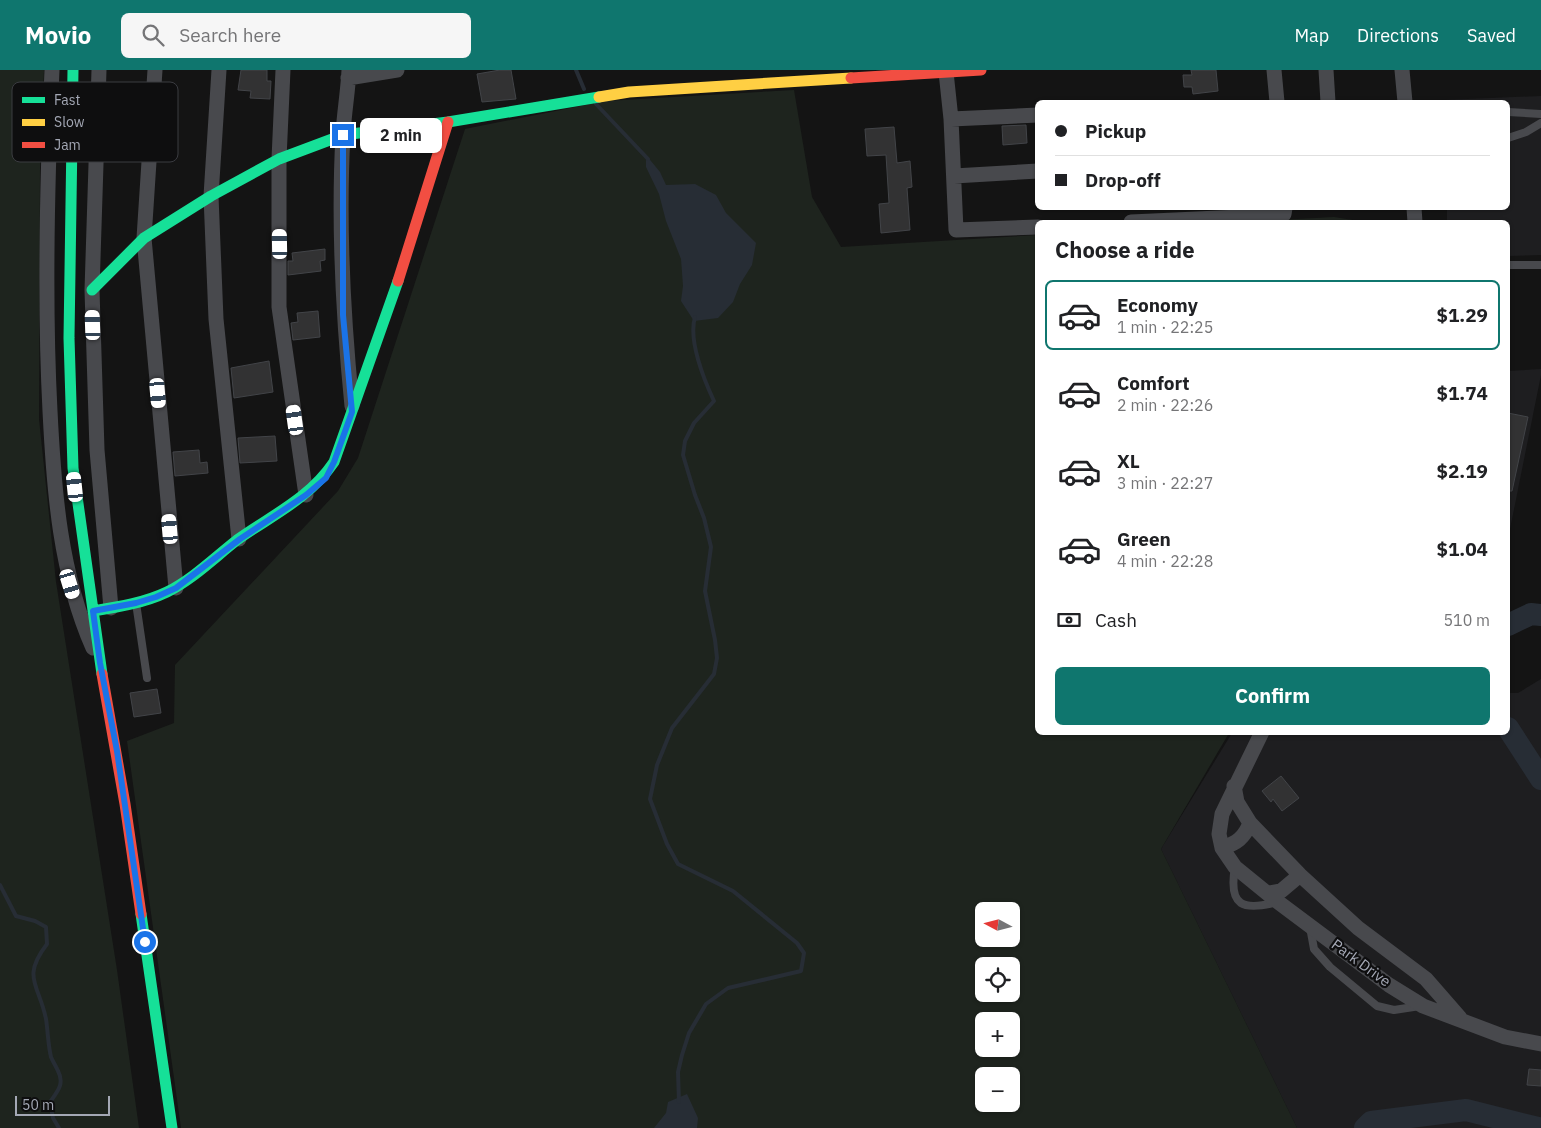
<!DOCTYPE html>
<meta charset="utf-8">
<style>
body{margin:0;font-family:"IBM Plex Sans",sans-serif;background:#f6f6f6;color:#202124;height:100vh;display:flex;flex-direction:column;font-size:19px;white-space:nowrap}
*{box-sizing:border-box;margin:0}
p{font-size:16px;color:#757577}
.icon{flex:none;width:28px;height:28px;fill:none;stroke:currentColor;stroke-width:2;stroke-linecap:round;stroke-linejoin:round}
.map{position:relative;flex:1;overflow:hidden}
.drawer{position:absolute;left:1035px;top:150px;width:475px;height:515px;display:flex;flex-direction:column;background:#fff;border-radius:8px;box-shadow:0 1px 4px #0004}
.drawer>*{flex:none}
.top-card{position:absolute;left:1035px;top:30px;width:475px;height:110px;border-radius:8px;box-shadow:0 1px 4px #0004;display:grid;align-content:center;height:110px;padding:0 20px;background:#fff}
.needle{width:32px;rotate:277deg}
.buttons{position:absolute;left:975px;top:832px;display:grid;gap:10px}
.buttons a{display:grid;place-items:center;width:45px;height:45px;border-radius:8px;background:#fff;box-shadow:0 1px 4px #0004;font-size:25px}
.scale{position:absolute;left:15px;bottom:12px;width:95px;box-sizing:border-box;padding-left:5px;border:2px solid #a4a8b5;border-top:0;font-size:14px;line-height:18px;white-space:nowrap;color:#a4a8b5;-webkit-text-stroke:4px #0e0e0f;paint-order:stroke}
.end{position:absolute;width:22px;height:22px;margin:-11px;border:6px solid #1a73e8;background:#fff;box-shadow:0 0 0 2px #fff}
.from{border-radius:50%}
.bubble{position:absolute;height:35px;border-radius:8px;background:#fff;box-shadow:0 1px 4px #0004;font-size:16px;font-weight:700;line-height:35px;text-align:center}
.car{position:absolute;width:15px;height:30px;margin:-15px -8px;border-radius:6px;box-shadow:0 0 4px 1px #0007;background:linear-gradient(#fff 24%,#345 0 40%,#fff 0 76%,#345 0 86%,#fff 0)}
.top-card b{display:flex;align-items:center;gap:18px;height:48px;font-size:19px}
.top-card b+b{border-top:1px solid #e0e0e0}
.top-card i{width:12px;height:12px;background:#202124}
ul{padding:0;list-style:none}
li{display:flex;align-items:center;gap:15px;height:70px;margin:0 10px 8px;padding:0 10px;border:2px solid transparent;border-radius:8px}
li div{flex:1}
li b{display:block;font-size:19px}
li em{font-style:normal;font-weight:700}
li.current{border-color:#0f766e}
li>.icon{width:45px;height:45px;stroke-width:1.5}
h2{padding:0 20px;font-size:22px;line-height:60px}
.pay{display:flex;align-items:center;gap:12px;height:55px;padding:0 20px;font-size:19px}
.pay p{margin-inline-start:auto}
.primary-button{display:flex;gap:10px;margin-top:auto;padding:10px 20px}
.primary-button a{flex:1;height:58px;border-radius:8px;background:#0f766e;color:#fff;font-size:20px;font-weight:700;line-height:58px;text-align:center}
header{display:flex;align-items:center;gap:30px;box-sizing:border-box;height:70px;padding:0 25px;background:#0f766e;color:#fff}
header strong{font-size:24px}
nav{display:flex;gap:28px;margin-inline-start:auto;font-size:18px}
.search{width:350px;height:45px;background:#f6f6f6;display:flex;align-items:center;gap:12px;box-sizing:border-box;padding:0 18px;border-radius:8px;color:#757577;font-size:19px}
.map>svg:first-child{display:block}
.built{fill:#1e1e20}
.green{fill:#1e241e;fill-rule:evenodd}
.water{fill:#272d35}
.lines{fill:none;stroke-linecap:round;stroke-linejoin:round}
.stream{stroke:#272d35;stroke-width:4}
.river{stroke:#272d35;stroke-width:22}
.building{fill:#323233;stroke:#424448}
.lane{stroke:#48494d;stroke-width:8}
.street{stroke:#48494d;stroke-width:15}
.fast{stroke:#16e098;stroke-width:11}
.slow{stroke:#ffcf43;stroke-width:11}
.jam{stroke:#f24e42;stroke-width:11}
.route{stroke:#1a73e8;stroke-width:6}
.labels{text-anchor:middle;stroke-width:4.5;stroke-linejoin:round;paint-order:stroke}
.street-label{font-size:15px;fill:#a4a8b5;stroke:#0e0e0f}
.key{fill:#0e0e0f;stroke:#3b3c41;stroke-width:1}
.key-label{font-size:14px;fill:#a4a8b5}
</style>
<header>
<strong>Movio</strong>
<div class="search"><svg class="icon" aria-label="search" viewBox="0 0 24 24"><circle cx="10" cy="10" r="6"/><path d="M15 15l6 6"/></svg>Search here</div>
<nav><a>Map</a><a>Directions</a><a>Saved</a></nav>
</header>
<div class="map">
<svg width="1541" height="1058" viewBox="0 0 1541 1058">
<rect width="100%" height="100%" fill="#141414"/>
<path class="built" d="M1541,26V185L1508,186V152H1447V138H1508V32L1420,31Z
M1541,299V305L1508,469V301Z
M1541,609V1058H1297L1161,779L1232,663L1508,662V623H1518Z"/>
<path class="green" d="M0,0H44L40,99L39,349L56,512L117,900L139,1058H0Z
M794,20L812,127L841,177L1037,165L1038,662L1229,663L1161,779L1297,1058H181L127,671L174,653L175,595L338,421L358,388L465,59L606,31ZM984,841H1011V869H984ZM984,896H1011V924H984ZM984,951H1011V979H984ZM984,1006H1011V1034H984Z
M1334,147L1365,152H1244Z"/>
<path class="water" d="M646,85L660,102L666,115L695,114L716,125L726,143L756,173L752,195L740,214L733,232L718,248L694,251L681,231L683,216L681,189L666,151L659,124L646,97Z
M687,1024L698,1048L697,1058H654L666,1043L668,1032Z"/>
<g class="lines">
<path class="stream" d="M576,0L584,19
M596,34L648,89
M0,815L16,846L35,851L46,857L47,874C21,908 39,914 46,949C48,962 48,975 51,987C53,992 56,996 58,1001C65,1014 57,1022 50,1032L53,1048L59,1058
M679,1032L678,1002L682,985L689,963L706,934L728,918L801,901L804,883L797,873L733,821L678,794L667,774L650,729L657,695L672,658L714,604L717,588L715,570L705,521L711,477L704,448L695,425L683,385L685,371L694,353L714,331C704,310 688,270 695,247"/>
<path class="river" d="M1508,555L1531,544L1541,545
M1508,658L1541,709
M1365,1058L1371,1052L1466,1040L1538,1058"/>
</g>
<path class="building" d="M241,0H267V11H271L270,29L250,28L251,21L238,20Z
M500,0H511L516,29L482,32L477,4Z
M1191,0H1216L1218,21L1193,24L1192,17H1184L1183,5H1192Z
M1026,55L1027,73L1003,75L1002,56Z
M894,57L897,93L910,91L912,117L907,118L910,160L881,163L879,134L889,133L886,85L867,86L865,59Z
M325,179V190L320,191L321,201L288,205V191H293L292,183Z
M318,241L320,267L293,270L291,253L298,252L297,243Z
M269,291L273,322L234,328L231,298Z
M1508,343L1528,347L1512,421H1508Z
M275,366L277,391L240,393L238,368Z
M199,380L200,393L207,392L208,403L175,406L173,382Z
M157,619L161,643L134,647L130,623Z
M1281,706L1299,728L1282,741L1273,729L1271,732L1262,721Z
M1529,999L1541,1000V1016L1527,1015Z"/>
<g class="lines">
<path class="lane" d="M1508,42L1541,44
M1508,68L1526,62L1541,53
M1508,195H1541
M136,533L147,608
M1235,797C1228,837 1243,841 1278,832
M1310,857L1314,879L1330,897L1377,936L1394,940L1420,936"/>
<path class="street" d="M52,0C47,113 44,227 50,341C54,422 60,503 93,578
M99,0L92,220L97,380L111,538
M155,0L144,168L176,518
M219,0L211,126L216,249L239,469
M283,0L279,89V237L306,425
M349,0C348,22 344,43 343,65C338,155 343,246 352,336
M1274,0L1277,32
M1326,0L1328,32
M1402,0L1405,32
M946,2L951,49L956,160L1038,157
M348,8L397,0
M951,49L1038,45
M954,106L1038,101
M1414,138L1415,152
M1131,152L1281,145L1284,144L1285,138
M1262,662L1222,744L1219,764L1222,778L1235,797L1278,832L1389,915L1423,936L1505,967L1541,974
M1234,716L1237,732L1250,753L1300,805L1358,858L1426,909L1460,948
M1222,778C1237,773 1244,768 1250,753
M1269,823L1281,821L1300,805"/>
<path class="fast" d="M73,0L69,268L73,398L102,604
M92,220L144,168L211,126L279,89L343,65L448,52L599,27
M93,541C118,537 144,533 167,522C193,509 214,488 237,470C272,445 309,429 334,392L398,211
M141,844L172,1058"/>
<path class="slow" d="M599,27L629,22L851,8"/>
<path class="jam" d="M851,8L981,0
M398,211L448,52
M102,604L125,734L141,844"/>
</g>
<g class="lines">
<path class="route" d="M145,872L117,681L100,593L93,541L136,533L156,527L176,518L240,469L306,425L326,408L334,392L352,342L343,245V65"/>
</g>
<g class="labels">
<g class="street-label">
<text transform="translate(1361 893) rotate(36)" y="5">Park Drive</text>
</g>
</g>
<rect x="12" y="12" width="166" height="80" rx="8" class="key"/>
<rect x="22" y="27" width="23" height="6" fill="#16e098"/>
<rect x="22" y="49" width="23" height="7" fill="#ffcf43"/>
<rect x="22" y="72" width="23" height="6" fill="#f24e42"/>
<g class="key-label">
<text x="54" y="35">Fast</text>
<text x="54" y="57">Slow</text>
<text x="54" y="80">Jam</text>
</g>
</svg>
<div class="buttons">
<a><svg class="needle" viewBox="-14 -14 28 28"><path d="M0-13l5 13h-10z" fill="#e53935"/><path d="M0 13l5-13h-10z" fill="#757577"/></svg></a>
<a><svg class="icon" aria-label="locate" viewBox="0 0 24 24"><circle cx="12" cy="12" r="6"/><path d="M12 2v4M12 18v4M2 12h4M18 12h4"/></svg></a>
<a>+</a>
<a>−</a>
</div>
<div class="scale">50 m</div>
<i class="end from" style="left:145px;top:872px"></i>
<i class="end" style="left:343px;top:65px"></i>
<div class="bubble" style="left:360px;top:48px;width:82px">2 min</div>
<i class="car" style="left:280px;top:174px;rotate:359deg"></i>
<i class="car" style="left:93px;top:255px;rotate:358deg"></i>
<i class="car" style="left:158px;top:323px;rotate:175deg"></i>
<i class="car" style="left:295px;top:350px;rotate:352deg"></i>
<i class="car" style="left:75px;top:417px;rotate:354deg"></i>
<i class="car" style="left:170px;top:459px;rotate:355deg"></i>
<i class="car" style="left:70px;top:514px;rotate:163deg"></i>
<div class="top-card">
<b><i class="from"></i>Pickup</b>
<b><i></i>Drop-off</b>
</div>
<section class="drawer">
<h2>Choose a ride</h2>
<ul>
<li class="current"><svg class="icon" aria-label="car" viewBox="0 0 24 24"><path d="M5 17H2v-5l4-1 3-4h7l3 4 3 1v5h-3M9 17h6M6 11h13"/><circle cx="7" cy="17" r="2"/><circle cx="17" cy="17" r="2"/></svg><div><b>Economy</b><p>1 min · 22:25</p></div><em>$1.29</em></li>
<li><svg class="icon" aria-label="car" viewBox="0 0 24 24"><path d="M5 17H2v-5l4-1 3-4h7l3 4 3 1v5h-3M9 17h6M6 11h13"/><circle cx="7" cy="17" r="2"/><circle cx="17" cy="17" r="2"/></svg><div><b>Comfort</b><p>2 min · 22:26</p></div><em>$1.74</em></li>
<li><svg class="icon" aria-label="car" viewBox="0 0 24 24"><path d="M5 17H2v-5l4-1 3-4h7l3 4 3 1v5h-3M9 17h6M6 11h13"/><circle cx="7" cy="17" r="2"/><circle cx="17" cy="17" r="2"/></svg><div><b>XL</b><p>3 min · 22:27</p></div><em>$2.19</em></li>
<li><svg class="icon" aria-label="car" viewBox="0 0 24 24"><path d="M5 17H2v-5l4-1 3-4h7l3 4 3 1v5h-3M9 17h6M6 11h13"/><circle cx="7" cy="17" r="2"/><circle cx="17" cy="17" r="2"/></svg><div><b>Green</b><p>4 min · 22:28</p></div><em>$1.04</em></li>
</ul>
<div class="pay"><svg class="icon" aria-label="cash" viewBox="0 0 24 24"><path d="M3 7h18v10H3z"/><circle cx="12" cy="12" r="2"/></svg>Cash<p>510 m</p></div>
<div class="primary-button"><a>Confirm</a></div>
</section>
</div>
